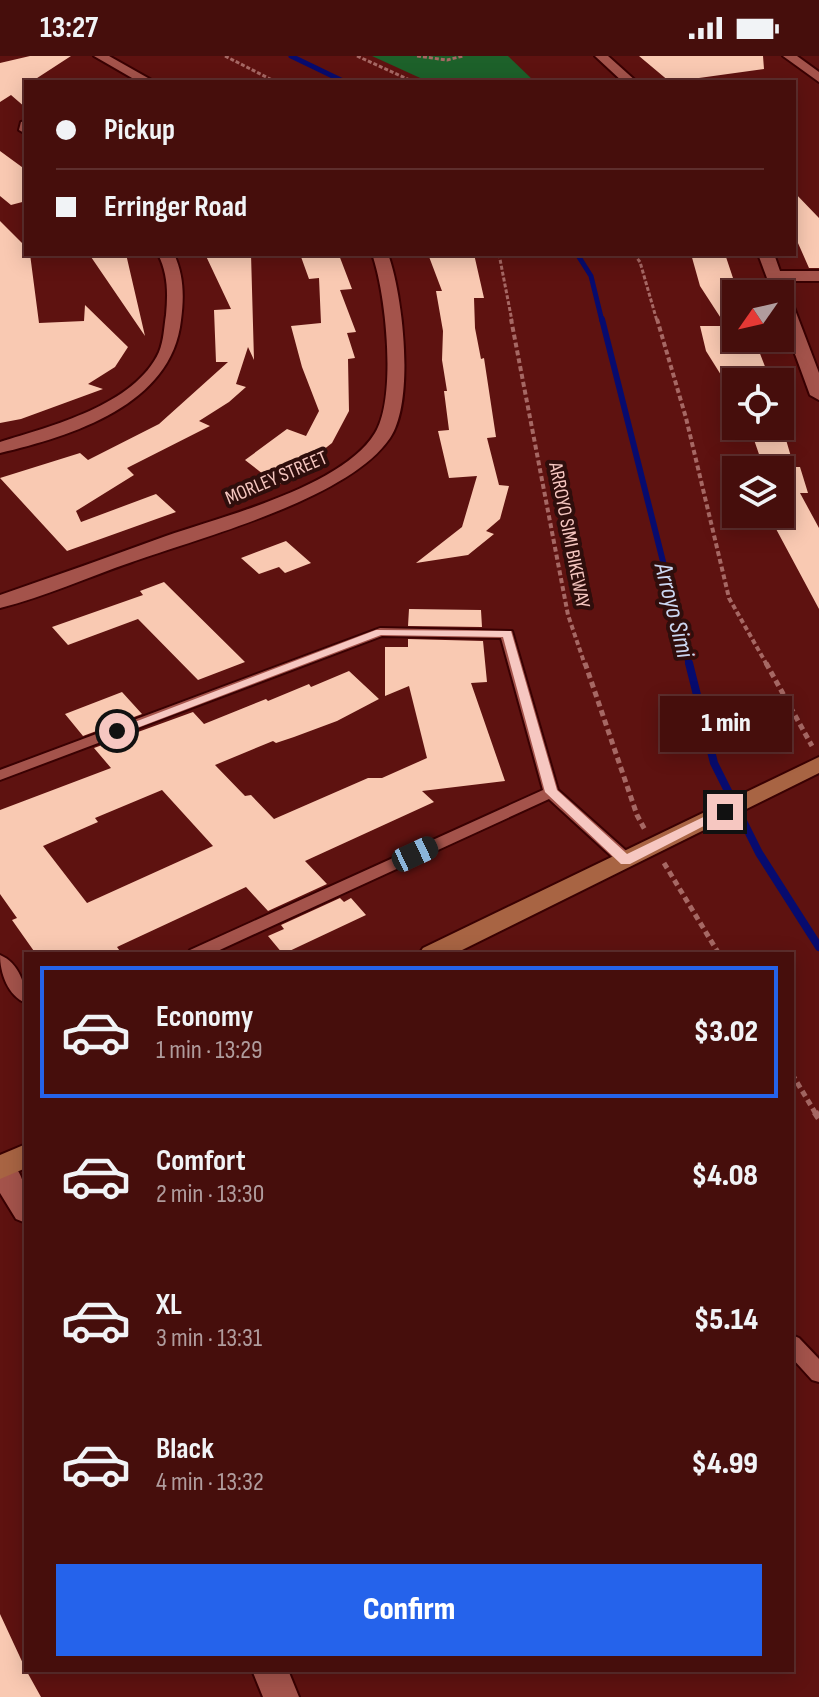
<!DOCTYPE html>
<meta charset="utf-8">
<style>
body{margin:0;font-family:"Sofia Sans Condensed",sans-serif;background:#501c1a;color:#f1f3f6;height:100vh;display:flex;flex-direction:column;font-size:30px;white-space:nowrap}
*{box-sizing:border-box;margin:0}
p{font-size:26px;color:#b09c9d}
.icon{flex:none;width:44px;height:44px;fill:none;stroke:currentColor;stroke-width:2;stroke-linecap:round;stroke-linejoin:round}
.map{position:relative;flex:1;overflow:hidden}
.panel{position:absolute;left:24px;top:896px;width:770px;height:720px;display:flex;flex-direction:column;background:#460e0c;border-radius:0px;box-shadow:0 4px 20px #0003,0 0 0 2px #5e2e2d}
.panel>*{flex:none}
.guide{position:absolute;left:24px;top:24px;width:772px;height:176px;border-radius:0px;box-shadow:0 4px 20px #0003,0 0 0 2px #5e2e2d;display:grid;align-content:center;height:176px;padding:0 32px;background:#460e0c}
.needle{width:52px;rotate:236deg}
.controls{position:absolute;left:722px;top:224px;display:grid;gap:16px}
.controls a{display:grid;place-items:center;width:72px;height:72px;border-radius:0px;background:#460e0c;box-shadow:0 4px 20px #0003,0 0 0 2px #5e2e2d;font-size:40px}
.end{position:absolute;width:36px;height:36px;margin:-18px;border:10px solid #f6c7c1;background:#111;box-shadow:0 0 0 4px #111}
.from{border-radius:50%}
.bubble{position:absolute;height:56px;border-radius:0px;background:#460e0c;box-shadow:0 4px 20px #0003,0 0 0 2px #5e2e2d;font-size:26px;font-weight:800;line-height:56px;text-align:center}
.car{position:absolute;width:24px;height:48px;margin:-24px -12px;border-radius:10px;box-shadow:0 0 6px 2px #0007;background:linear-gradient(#222 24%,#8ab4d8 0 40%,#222 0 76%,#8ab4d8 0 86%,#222 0)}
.guide b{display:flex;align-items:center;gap:28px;height:76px;font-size:30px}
.guide b+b{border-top:2px solid #5e2e2d}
.guide i{width:20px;height:20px;background:#f1f3f6}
ul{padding:14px 0 0;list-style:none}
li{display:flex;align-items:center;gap:24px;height:132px;margin:0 16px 12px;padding:0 16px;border:4px solid transparent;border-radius:0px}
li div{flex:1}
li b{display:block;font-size:30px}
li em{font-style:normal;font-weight:800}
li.active{border-color:#2563eb}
li>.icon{width:72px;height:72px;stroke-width:1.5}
.primary-button{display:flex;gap:16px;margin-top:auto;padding:16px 32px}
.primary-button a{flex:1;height:92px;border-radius:0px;background:#2563eb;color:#fff;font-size:32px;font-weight:800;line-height:92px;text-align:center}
.status{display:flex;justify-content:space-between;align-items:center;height:56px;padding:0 40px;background:#460e0c;direction:ltr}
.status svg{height:22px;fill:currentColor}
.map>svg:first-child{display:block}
.green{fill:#1d612a}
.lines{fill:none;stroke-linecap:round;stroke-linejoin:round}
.stream-far2{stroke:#070b6e;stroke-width:5}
.stream-far1{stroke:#070b6e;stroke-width:6}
.stream{stroke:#070b6e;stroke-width:8}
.building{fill:#f9c9b2;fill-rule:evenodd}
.lane-casing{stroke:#390102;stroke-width:4}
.street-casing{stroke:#390102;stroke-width:4}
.secondary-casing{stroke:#390102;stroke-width:4}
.path-far3{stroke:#a66864;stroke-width:3;stroke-dasharray:4 2;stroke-linecap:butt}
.path-far2{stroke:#a66864;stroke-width:4;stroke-dasharray:5 3;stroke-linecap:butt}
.path-far1{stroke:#a66864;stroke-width:5;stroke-dasharray:6 4;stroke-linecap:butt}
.path{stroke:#a66864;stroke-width:7;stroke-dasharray:8 5;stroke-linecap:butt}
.lane{fill:#a4534b;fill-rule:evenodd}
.street{fill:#a4534b;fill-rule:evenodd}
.secondary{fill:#a86443;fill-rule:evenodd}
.route{fill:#f6c7c1}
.labels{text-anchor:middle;stroke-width:8;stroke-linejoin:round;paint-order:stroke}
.far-street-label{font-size:20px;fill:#f6c7c1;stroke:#2f0e0c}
.water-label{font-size:26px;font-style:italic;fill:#cbd6f0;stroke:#2f0e0c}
</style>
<div class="status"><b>13:27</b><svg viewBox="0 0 49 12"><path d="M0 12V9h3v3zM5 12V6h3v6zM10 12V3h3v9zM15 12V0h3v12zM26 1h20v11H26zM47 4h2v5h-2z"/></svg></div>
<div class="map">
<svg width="819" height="1641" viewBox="0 0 819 1641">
<rect width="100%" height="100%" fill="#5e1210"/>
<path class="green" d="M372,0H508L535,26H429Z"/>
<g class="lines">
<path class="stream-far2" d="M291,0L345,26
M577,198L591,220L602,265"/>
<path class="stream-far1" d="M602,263L689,609"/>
<path class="stream" d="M689,607L714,707L759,797L819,891"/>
</g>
<path class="building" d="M30,0H71L31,26H26V52L11,39L0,46V7Z
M639,0H763L764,13L670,26Z
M0,95L26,114V145L11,149L0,140Z
M794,136L819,162V212H809L794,178Z
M0,165L26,191V198H30L39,267L84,265L85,249L128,291L115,311L88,328L103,333L21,363L0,367Z
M89,198H126L145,280Z
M205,198H251L254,304L248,291L236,328L246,331L229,346L199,365L210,370L127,412L134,419L76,455L81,466L156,438L176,456L67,495L0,422L80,397L88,404L159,368L228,306H216L214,254L231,253Z
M300,198L339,199L352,233L340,234L356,276L347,277L355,302L348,303L349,355L332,387L280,428L287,415L268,422L245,404L287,373L306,380L319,355L302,311L291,270L321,267L319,222L309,223Z
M428,198H474L484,242H474L475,272L481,303L484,302L496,381L487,382L499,429L509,430L500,463L486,475L494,478L468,499L416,507L462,471L477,420L449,422L438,375L449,374L444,335H447L442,304L443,275L436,235H442Z
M691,198H725L736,231V282H754L771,326L726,327L706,295L700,270H726L700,230Z
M754,370H782L794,411H800L808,437H800L819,472V553L768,458H780V414H770L767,404H761L752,378H756Z
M286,485L311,507L285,517L279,511L259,518L241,502Z
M164,526L245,606L198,624L138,563L68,589L52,571L143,539L140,535Z
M409,553L481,554L482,571L408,570Z
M408,583L483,585L487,626L471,627L505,725L422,735L434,746L305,805L327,828L268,855L246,831L117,891L122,898H36L12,864L17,862L0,838V754L111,712L94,692L193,656L204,668L266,643L268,645L309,628L311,631L349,615L379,643L337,665L294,681L276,687L273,685L215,709L245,740L251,739L274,763L368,722H382L427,702L409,630L385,640V591H408ZM162,734L213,790L87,847L43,790L98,766L95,762Z
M122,636L142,658L83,680L65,658Z
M340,842L344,846L351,842L366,859L283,898L268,880L284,873L281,869Z
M0,1558L26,1614L41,1641H0Z"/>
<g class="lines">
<defs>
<path id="lane" d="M380,572L512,575L558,734L632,800L634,804L632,808H620L549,743L211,898H188L190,894L543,734L501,582L382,580L0,724V714Z
M0,899C19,907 26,929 26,947C8,940 0,917 0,899Z
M792,1279L799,1282L819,1303V1326L812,1324L792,1302Z"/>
<path id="street" d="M94,0H109L155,26H139Z
M595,0H608L637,26H623Z
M783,0H797L819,16V26Z
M26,65V78L19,74L21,66Z
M158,198H174C184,220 184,241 181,264C172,349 72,380 0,397V386C51,370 135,349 159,296C164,284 164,271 166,259C168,237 168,218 158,198Z
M372,198H388C403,239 415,345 390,382C349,443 202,481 132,506C88,521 45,541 0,552V539C55,520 111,500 166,480C224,460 343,430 375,377C397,341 386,237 372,198Z
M758,198H774L780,215H819V225H784L819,317V344L810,339L780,257V238H773Z
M0,1101C28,1110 26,1143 26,1167L16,1163L0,1137Z
M252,1614H288L299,1641H263Z"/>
<path id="secondary" d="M819,701V717L454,898H419L423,892Z
M26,1088V1112L0,1123V1099Z"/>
</defs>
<use href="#lane" class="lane-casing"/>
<use href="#street" class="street-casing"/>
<use href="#secondary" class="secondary-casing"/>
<path class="path-far3" d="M225,0L276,26
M357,0L414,26
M417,0L447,4L463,0
M499,198L512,265
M634,198L640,206L657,265"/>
<path class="path-far2" d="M511,263L568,559L585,609
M657,263L686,362L729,542L767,609"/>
<path class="path-far1" d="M585,607L637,759L645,774
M766,607L812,690
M664,807L719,898
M792,1018L816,1058"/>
<path class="path" d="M815,1056L819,1062"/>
<use href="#lane" class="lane"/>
<use href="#street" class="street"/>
<use href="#secondary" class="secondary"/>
</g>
<path class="route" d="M376,574L511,575L557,734L627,798L720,753L731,756L630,808H621L545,736L503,581L381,579L121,678L111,675Z"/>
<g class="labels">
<g class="far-street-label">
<text transform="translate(276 421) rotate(-23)" y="7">MORLEY STREET</text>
<text transform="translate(570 479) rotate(79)" y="7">ARROYO SIMI BIKEWAY</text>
</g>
<g class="water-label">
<text transform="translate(675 554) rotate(76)" y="9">Arroyo Simi</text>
</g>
</g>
</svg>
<div class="controls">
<a><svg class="needle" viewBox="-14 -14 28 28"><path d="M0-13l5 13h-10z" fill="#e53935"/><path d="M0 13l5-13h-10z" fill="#b09c9d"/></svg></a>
<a><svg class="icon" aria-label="locate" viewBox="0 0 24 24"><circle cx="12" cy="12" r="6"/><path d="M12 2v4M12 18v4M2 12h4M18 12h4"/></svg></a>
<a><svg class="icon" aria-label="layers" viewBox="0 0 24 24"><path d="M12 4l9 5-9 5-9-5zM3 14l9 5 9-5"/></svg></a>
</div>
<i class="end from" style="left:117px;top:675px"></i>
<i class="end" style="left:725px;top:756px"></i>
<div class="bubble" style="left:660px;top:640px;width:132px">1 min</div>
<i class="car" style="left:415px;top:798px;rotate:65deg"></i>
<div class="guide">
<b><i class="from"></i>Pickup</b>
<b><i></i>Erringer Road</b>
</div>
<section class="panel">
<ul>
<li class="active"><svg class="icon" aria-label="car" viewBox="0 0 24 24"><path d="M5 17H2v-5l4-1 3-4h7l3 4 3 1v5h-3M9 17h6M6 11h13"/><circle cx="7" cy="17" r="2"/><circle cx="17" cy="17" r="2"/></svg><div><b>Economy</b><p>1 min · 13:29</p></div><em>$3.02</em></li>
<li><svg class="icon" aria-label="car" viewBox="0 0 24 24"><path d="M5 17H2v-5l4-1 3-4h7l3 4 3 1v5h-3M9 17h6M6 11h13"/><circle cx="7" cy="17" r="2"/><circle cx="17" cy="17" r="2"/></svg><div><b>Comfort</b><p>2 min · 13:30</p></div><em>$4.08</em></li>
<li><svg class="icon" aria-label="car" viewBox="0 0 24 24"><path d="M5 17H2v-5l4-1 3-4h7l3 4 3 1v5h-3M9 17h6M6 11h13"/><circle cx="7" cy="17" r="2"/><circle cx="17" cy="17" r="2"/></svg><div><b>XL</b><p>3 min · 13:31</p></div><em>$5.14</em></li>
<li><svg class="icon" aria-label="car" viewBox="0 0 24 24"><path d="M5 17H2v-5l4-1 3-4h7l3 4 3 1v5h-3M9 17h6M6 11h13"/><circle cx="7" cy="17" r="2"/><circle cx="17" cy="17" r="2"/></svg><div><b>Black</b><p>4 min · 13:32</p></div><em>$4.99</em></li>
</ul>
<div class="primary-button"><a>Confirm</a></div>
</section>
</div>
